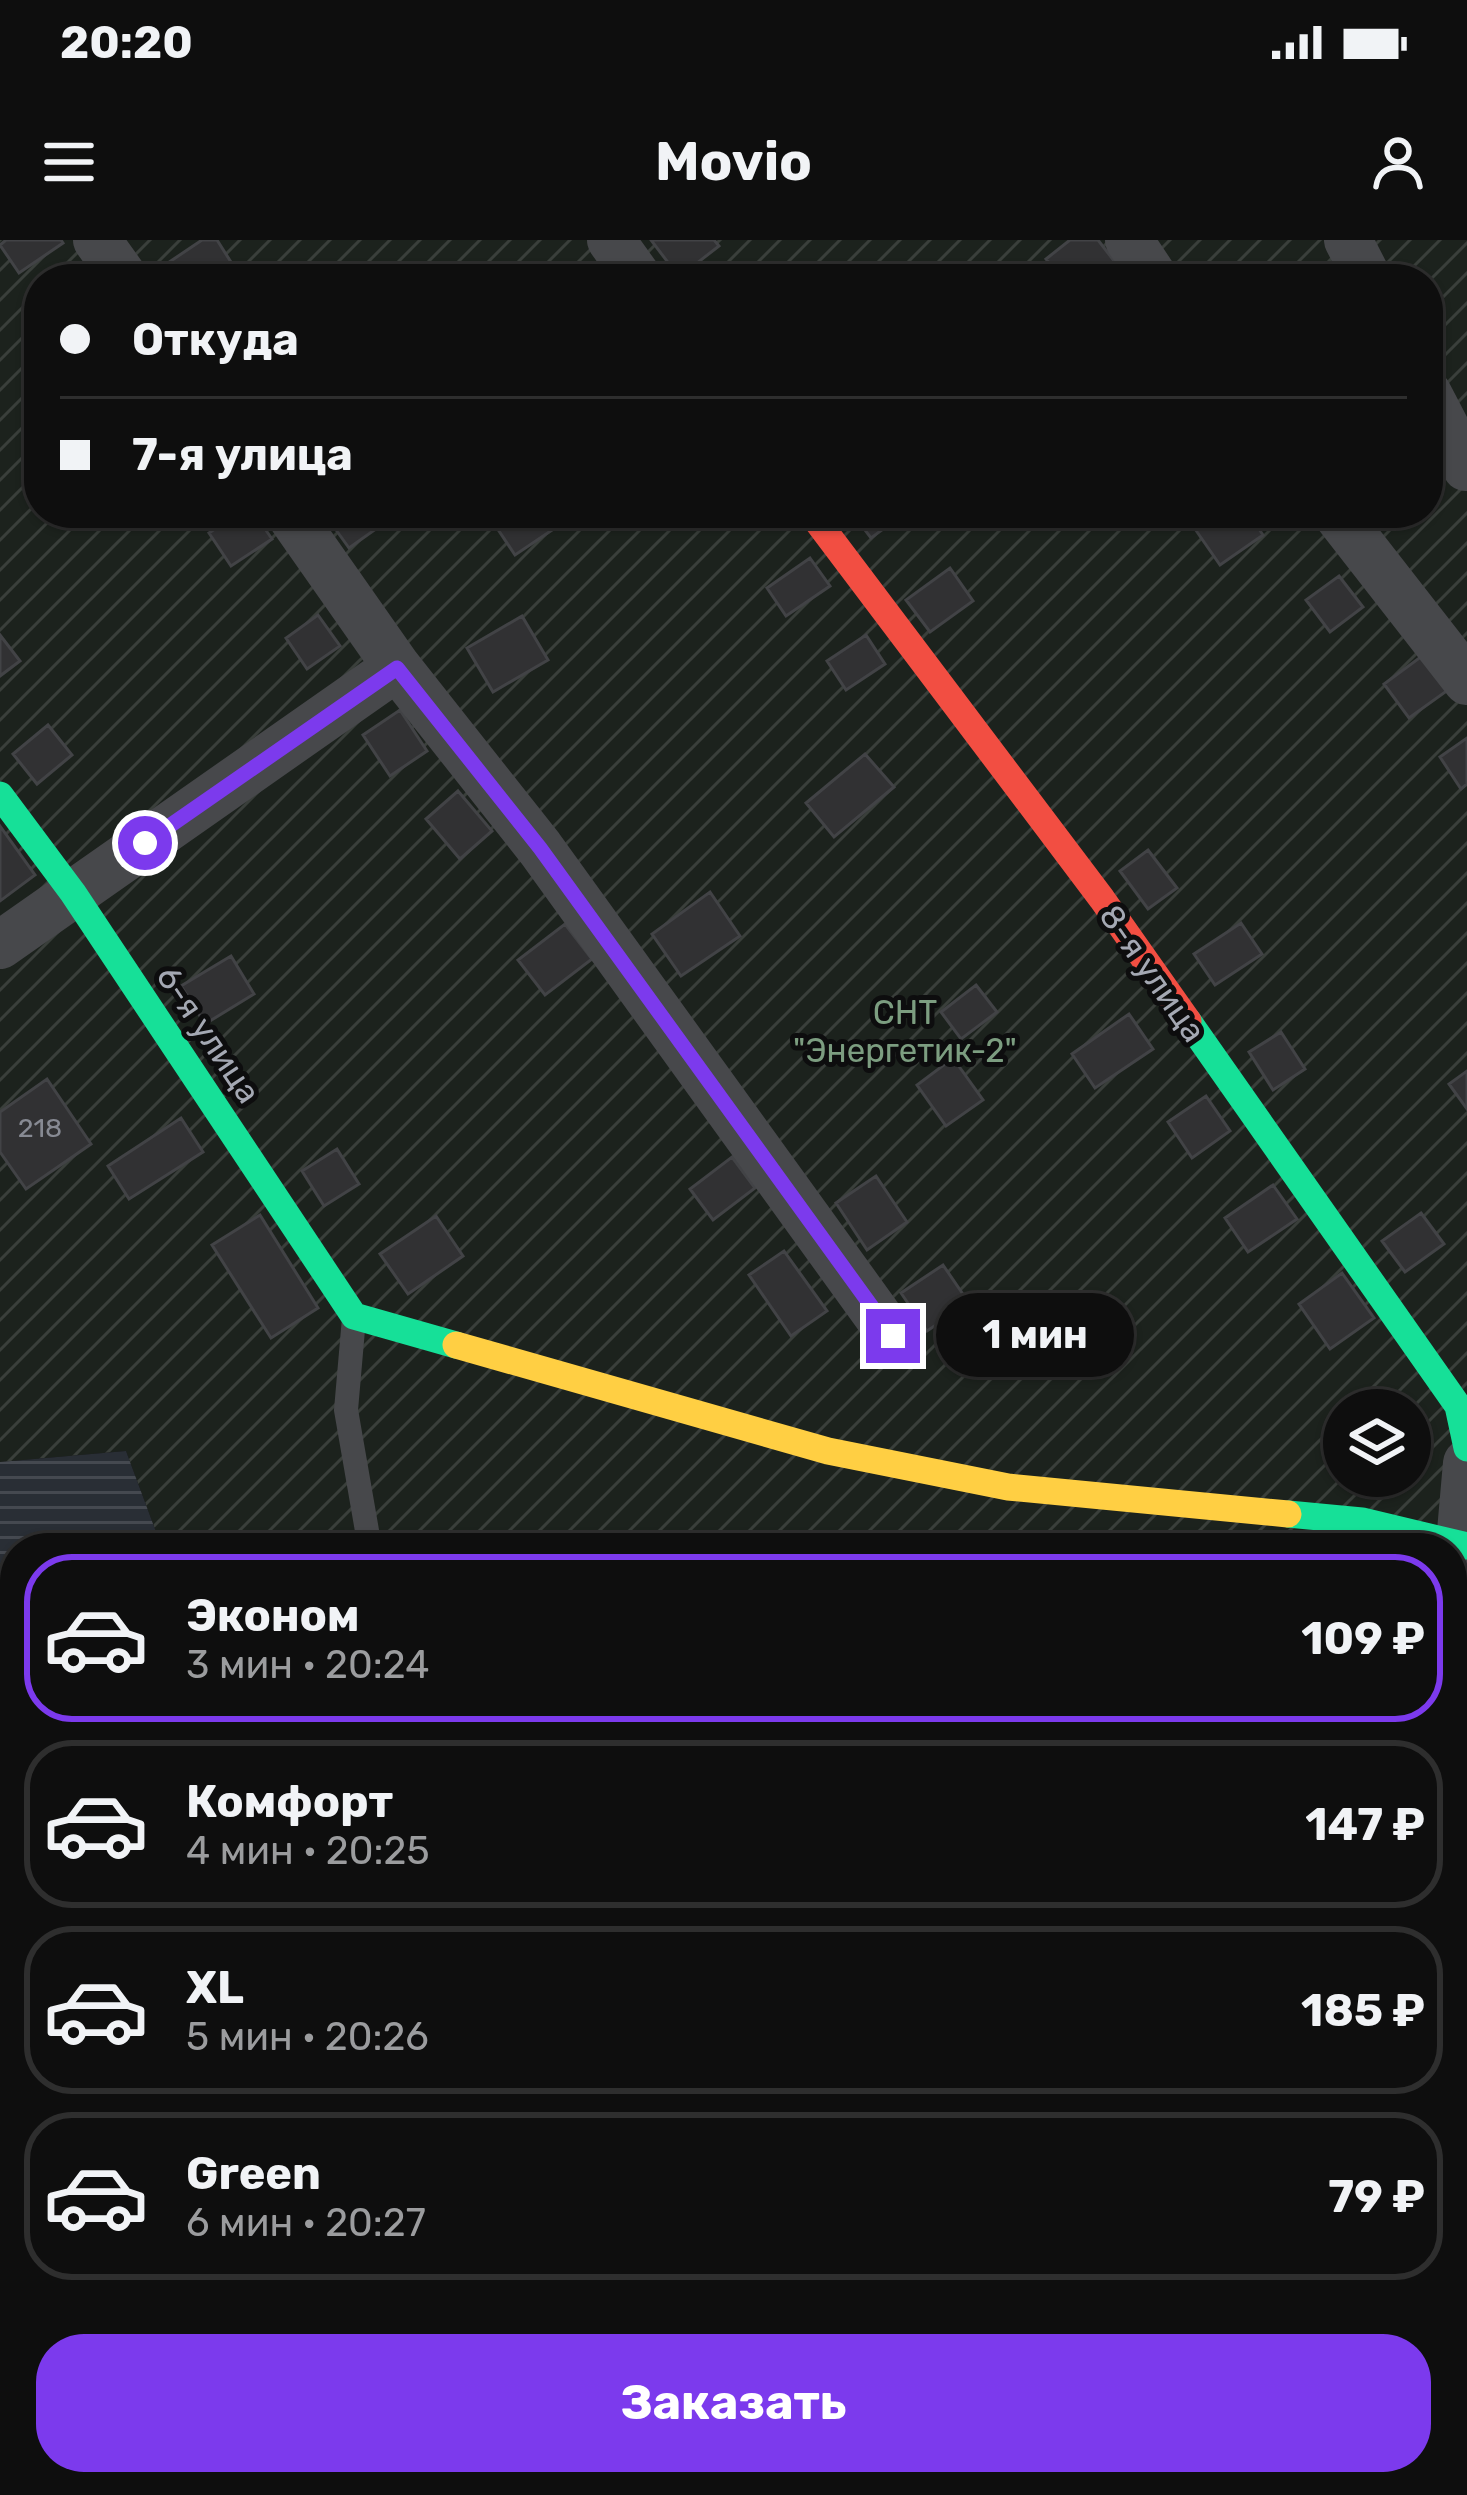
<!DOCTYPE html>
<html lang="ru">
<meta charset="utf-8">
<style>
body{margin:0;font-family:Rubik,sans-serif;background:#1c1c1c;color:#f1f3f6;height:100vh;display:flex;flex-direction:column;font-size:45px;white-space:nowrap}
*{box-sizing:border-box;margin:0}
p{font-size:39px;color:#9b9c9e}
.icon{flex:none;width:66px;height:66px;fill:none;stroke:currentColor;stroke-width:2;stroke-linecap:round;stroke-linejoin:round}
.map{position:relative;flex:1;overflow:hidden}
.side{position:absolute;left:0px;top:1293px;width:1467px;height:963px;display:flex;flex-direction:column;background:#0e0e0e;border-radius:48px 48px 0 0;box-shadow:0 3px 9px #0004,0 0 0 3px #2e2e2e}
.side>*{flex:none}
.guide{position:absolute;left:24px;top:24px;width:1419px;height:264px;border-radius:48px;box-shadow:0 3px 9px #0004,0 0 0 3px #2e2e2e;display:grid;align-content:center;height:264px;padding:0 36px;background:#0e0e0e}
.fabs{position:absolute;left:1323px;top:1149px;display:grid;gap:24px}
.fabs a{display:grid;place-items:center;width:108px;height:108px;border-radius:50%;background:#0e0e0e;box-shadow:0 3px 9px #0004,0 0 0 3px #2e2e2e;font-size:60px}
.end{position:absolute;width:54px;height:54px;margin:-27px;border:15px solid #7c3aed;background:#fff;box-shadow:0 0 0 6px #fff}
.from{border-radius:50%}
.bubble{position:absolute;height:84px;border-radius:42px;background:#0e0e0e;box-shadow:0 3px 9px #0004,0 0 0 3px #2e2e2e;font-size:39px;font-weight:700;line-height:84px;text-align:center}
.guide b{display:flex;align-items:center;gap:42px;height:114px;font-size:45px}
.guide b+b{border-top:3px solid #2e2e2e}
.guide i{width:30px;height:30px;background:#f1f3f6}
ul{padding:21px 0 0;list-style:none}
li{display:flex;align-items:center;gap:36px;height:168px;margin:0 24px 18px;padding:0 12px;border:6px solid #2e2e2e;border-radius:48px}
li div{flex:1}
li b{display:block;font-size:45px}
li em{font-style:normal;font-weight:700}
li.active{border-color:#7c3aed}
li>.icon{width:108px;height:108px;stroke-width:1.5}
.button{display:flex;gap:24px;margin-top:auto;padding:24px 36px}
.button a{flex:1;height:138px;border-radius:48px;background:#7c3aed;color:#fff;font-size:48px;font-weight:700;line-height:138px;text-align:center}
.status{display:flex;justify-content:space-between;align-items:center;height:84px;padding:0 60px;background:#0e0e0e;direction:ltr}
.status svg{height:33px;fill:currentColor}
header{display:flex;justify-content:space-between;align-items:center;height:156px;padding:0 36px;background:#0e0e0e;font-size:54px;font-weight:700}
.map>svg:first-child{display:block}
.garden{fill:url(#garden-furrows);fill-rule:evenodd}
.water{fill:url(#water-rules)}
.building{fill:#313133;stroke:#424346;stroke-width:3}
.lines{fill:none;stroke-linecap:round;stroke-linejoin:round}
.lane{stroke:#47484b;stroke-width:24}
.street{stroke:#47484b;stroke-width:48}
.fast{stroke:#16e098;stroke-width:27}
.slow{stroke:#ffcf43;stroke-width:27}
.jam{stroke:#f24e42;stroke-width:27}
.route{stroke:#7c3aed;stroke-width:15}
.labels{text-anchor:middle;stroke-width:10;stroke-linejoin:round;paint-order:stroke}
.number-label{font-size:27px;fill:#878a93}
.street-label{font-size:33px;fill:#a4a8b3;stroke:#0d0d0e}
.park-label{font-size:33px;fill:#7c9d80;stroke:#0d0d0e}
</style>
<div class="status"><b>20:20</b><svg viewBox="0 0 49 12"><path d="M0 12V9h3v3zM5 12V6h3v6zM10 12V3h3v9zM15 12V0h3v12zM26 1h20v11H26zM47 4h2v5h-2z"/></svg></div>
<header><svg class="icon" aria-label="menu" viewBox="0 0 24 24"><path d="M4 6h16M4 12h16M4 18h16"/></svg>Movio<svg class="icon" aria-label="person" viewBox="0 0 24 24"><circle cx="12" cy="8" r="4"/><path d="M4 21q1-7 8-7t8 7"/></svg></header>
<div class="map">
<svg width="1467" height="2255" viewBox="0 0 1467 2255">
<defs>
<pattern id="garden-furrows" width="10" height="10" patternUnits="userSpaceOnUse" patternTransform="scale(3)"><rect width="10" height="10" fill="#1c221d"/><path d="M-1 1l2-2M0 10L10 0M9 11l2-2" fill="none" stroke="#3a3f3b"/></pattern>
<pattern id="water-rules" width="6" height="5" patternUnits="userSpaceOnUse" patternTransform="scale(3)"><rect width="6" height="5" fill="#292e35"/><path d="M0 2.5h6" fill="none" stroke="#454950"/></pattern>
</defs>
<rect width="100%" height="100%" fill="#121213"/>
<path class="garden" d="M0,0H1467V1497L1452,1490V1308H162L126,1211L0,1222ZM39,39H1428V273H39ZM1344,1170H1410V1236H1344Z"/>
<path class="water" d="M126,1211L162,1308H15V2241H1452V1490L1467,1497V2255H0V1222Z"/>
<path class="building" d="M6,0H61L63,3L19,33L0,5Z
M202,0H217L236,30L222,39H157L153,33Z
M651,0H714L719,6L679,37Z
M1070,0H1098L1128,39H1062L1046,19Z
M603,21L617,39H579Z
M239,273H254L272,299L231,326L209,293Z
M324,273H396L397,274L349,308Z
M487,273H550L558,286L515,315Z
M852,273H905L871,298Z
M1218,273H1248L1263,295L1220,325L1195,289Z
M810,318L830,346L786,376L767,348Z
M950,328L973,361L930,392L906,360Z
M1339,336L1363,367L1330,392L1306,360Z
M318,375L340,406L307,429L286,398Z
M522,376L548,420L493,452L467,408Z
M0,395L20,421L0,436Z
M866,395L885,424L846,450L827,421Z
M1422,416L1448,450L1409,478L1384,444Z
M400,470L427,511L390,536L363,495Z
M48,485L72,515L37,544L13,514Z
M1467,498V544L1461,549L1440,517Z
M865,514L894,547L834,597L806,563Z
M458,551L492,591L460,619L426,579Z
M0,586L35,635L0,661Z
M1148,610L1177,648L1148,669L1120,631Z
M710,652L740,696L681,736L652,694Z
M1241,683L1262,714L1215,745L1194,714Z
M565,684L592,719L545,755L518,720Z
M231,716L254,754L205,784L181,746Z
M976,745L997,772L961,799L941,772Z
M1129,774L1153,809L1095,848L1072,814Z
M1281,792L1305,829L1273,850L1249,812Z
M953,818L983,860L946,886L917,845Z
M1467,831V869L1449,844Z
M47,839L91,904L26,949L0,912V872Z
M1206,856L1230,891L1192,918L1168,882Z
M181,878L203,912L129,959L108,926Z
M337,909L359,944L324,966L302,931Z
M732,917L755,948L713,980L690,949Z
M876,936L907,982L867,1010L836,963Z
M1273,945L1297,979L1248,1012L1225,978Z
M1421,973L1444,1004L1405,1032L1382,1001Z
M260,975L318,1068L271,1098L212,1005Z
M436,976L463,1016L408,1054L380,1014Z
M784,1011L827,1071L791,1096L749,1035Z
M943,1025L969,1063L927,1091L901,1053Z
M1342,1033L1374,1078L1330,1109L1299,1064Z
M1452,1332L1467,1336L1466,1380L1452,1376Z"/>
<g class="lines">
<path class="lane" d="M354,1078L346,1170L370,1308"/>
<path class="street" d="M97,0L125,39
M611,0L639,39
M1129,0L1155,39
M1348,0L1368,39
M1428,154L1466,227
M289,273L397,427L540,608L893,1097
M1336,273L1467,441
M0,705L397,427
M1460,1303L1467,1223"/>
<path class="fast" d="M0,555L73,653L354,1076L456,1105
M1188,781L1458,1166L1467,1208
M1288,1274L1362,1281L1467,1306"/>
<path class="slow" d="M456,1105L828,1211L1008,1247L1288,1274"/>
<path class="jam" d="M811,273L1102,659L1188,781"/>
</g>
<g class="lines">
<path class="route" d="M145,603L397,428L540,608L893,1096"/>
</g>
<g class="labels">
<g class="number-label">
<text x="40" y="897">218</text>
</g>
<g class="street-label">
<text transform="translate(1153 733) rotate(55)" y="12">8-я улица</text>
<text transform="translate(209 794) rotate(56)" y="12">6-я улица</text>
</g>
<g class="park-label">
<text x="905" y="784">СHТ<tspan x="905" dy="38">"Энергетик-2"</tspan></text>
</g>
</g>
</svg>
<div class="fabs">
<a><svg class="icon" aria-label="layers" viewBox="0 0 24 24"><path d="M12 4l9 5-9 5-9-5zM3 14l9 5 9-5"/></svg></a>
</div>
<i class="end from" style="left:145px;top:603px"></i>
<i class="end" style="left:893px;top:1096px"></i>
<div class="bubble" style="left:936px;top:1053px;width:198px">1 мин</div>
<div class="guide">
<b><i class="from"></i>Откуда</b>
<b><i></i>7-я улица</b>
</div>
<section class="side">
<ul>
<li class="active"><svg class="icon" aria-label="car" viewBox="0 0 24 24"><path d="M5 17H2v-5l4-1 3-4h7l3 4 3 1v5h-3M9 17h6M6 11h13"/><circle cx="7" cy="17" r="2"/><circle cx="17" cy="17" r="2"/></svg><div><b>Эконом</b><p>3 мин · 20:24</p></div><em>109 ₽</em></li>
<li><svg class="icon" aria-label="car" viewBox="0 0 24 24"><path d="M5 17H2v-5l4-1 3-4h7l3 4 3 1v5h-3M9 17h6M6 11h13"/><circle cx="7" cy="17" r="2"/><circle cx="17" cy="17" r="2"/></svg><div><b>Комфорт</b><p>4 мин · 20:25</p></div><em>147 ₽</em></li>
<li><svg class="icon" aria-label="car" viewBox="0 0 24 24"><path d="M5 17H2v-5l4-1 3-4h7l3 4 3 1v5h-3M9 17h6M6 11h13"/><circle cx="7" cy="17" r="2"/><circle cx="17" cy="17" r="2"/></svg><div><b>XL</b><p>5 мин · 20:26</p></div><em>185 ₽</em></li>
<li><svg class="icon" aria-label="car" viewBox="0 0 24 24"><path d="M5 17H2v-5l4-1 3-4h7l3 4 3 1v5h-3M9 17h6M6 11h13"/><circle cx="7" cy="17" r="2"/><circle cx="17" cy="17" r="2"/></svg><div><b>Green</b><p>6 мин · 20:27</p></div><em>79 ₽</em></li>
</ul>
<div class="button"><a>Заказать</a></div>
</section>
</div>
